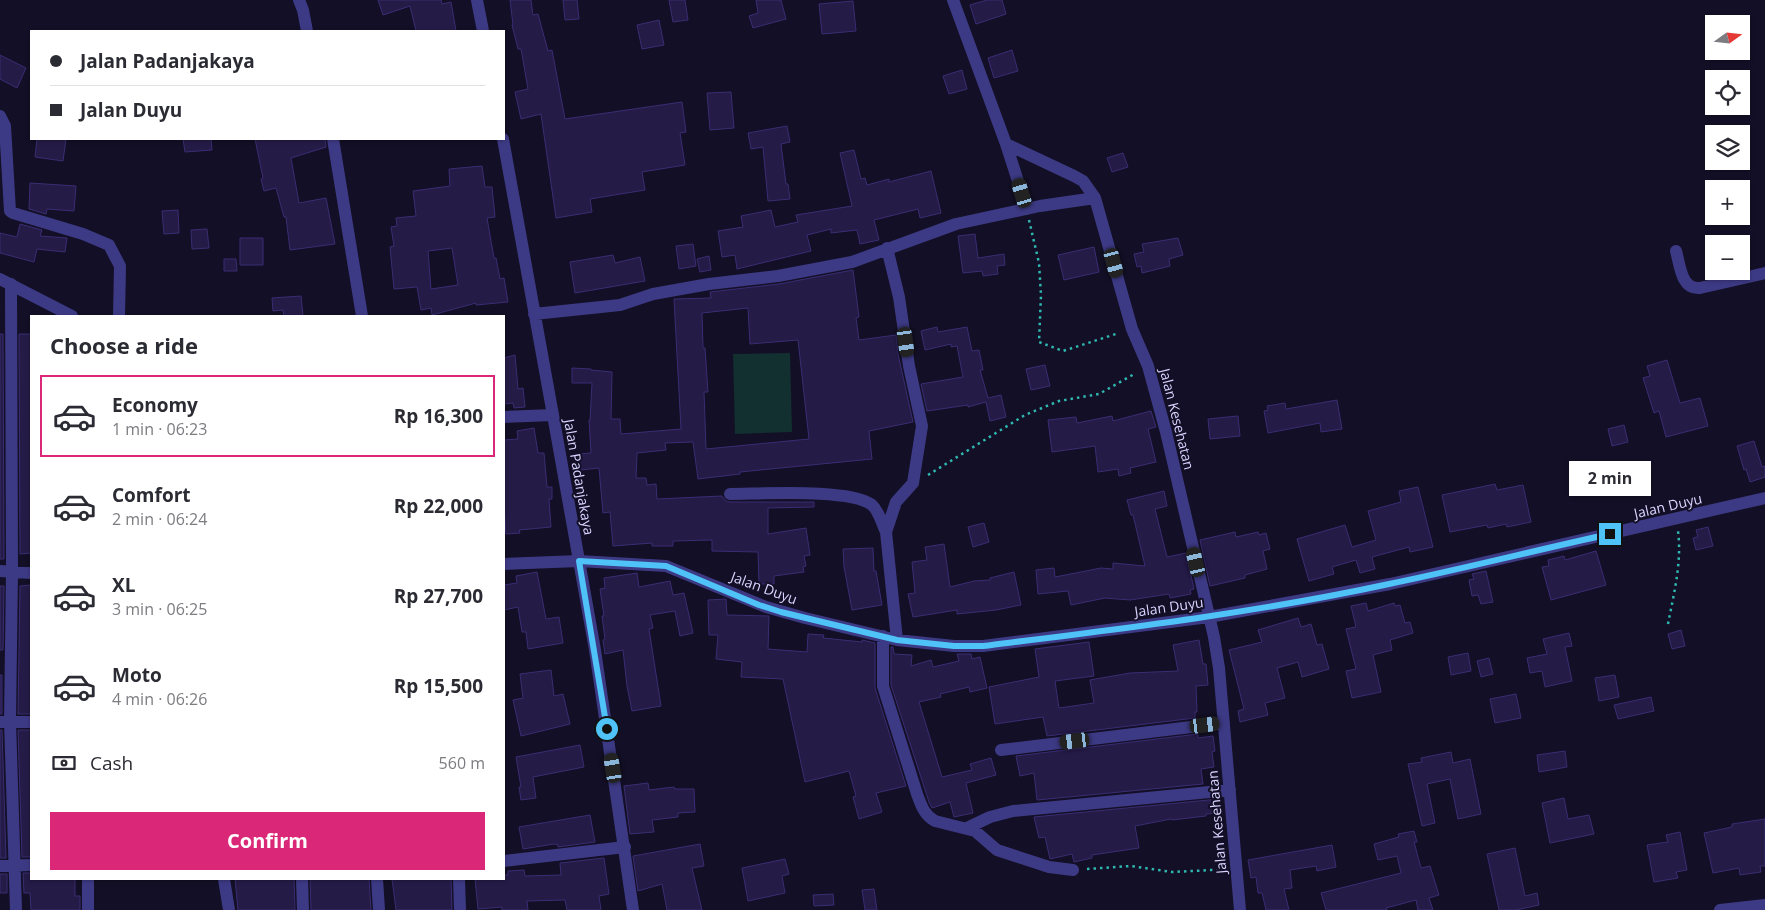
<!DOCTYPE html>
<meta charset="utf-8">
<style>
body{margin:0;font-family:"Open Sans",sans-serif;background:#f7f7f7;color:#2b2b33;height:100vh;display:flex;flex-direction:column;font-size:19px;white-space:nowrap}
*{box-sizing:border-box;margin:0}
p{font-size:16px;color:#7c7c81}
.icon{flex:none;width:28px;height:28px;fill:none;stroke:currentColor;stroke-width:2;stroke-linecap:round;stroke-linejoin:round}
.map{position:relative;flex:1;overflow:hidden}
.sheet{position:absolute;left:30px;top:315px;width:475px;height:565px;display:flex;flex-direction:column;background:#fff;border-radius:0px;box-shadow:0 1px 4px #0004}
.sheet>*{flex:none}
.hud{position:absolute;left:30px;top:30px;width:475px;height:110px;border-radius:0px;box-shadow:0 1px 4px #0004;display:grid;align-content:center;height:110px;padding:0 20px;background:#fff}
.needle{width:32px;rotate:75deg}
.buttons{position:absolute;left:1705px;top:15px;display:grid;gap:10px}
.buttons a{display:grid;place-items:center;width:45px;height:45px;border-radius:0px;background:#fff;box-shadow:0 1px 4px #0004;font-size:25px}
.end{position:absolute;width:22px;height:22px;margin:-11px;border:6px solid #4fc3f7;background:#111;box-shadow:0 0 0 2px #111}
.from{border-radius:50%}
.bubble{position:absolute;height:35px;border-radius:0px;background:#fff;box-shadow:0 1px 4px #0004;font-size:16px;font-weight:700;line-height:35px;text-align:center}
.car{position:absolute;width:15px;height:30px;margin:-15px -8px;border-radius:6px;box-shadow:0 0 4px 1px #0007;background:linear-gradient(#222 24%,#8ab4d8 0 40%,#222 0 76%,#8ab4d8 0 86%,#222 0)}
.hud b{display:flex;align-items:center;gap:18px;height:48px;font-size:19px}
.hud b+b{border-top:1px solid #e1e1e2}
.hud i{width:12px;height:12px;background:#2b2b33}
ul{padding:0;list-style:none}
li{display:flex;align-items:center;gap:15px;height:82px;margin:0 10px 8px;padding:0 10px;border:2px solid transparent;border-radius:0px}
li div{flex:1}
li b{display:block;font-size:19px}
li em{font-style:normal;font-weight:700}
li.on{border-color:#db2777}
li>.icon{width:45px;height:45px;stroke-width:1.5}
h2{padding:0 20px;font-size:22px;line-height:60px}
.pay{display:flex;align-items:center;gap:12px;height:55px;padding:0 20px;font-size:19px}
.pay p{margin-inline-start:auto}
.action{display:flex;gap:10px;margin-top:auto;padding:10px 20px}
.action a{flex:1;height:58px;border-radius:0px;background:#db2777;color:#fff;font-size:20px;font-weight:700;line-height:58px;text-align:center}
.map>svg:first-child{display:block}
.green{fill:#12302f}
.building{fill:#241b47;stroke:#3b2d73;fill-rule:evenodd}
.lines{fill:none;stroke-linecap:round;stroke-linejoin:round}
.path{stroke:#2fb8b0;stroke-width:2.5;stroke-dasharray:2.5 4;stroke-linecap:butt}
.minor{stroke:#3d3a85;stroke-width:12}
.tertiary{stroke:#3d3a85;stroke-width:12}
.route{stroke:#4fc3f7;stroke-width:6}
.labels{text-anchor:middle;stroke-width:4;stroke-linejoin:round;paint-order:stroke}
.street-label{font-size:14px;fill:#d9d4ff;stroke:#130f26}
</style>
<div class="map">
<svg width="1765" height="910" viewBox="0 0 1765 910">
<rect width="100%" height="100%" fill="#130f26"/>
<path class="green" d="M790,353L792,432L735,434L733,354Z"/>
<path class="building" d="M378,0H441L442,4L451,2L456,31H416L410,6L383,15Z
M510,0H531L533,15L538,14L548,51L552,50L565,119L682,102L686,132L680,133L685,165L642,172L645,190L590,199L592,212L556,218L541,114L521,119L515,92L528,89L521,49H518L512,25H513Z
M563,0H577L579,19L565,20Z
M669,0H685L688,20L673,22Z
M756,0H781L786,19L753,28L749,16L758,13Z
M987,0H1002L1006,14L976,24L970,5Z
M853,1L856,31L822,34L819,4Z
M659,20L664,45L642,49L637,25Z
M1012,50L1018,71L994,78L988,58Z
M0,55L26,68L17,88L0,79Z
M962,70L967,89L949,94L943,76Z
M731,92L734,128L710,130L707,93Z
M787,126L790,142L781,144L786,184H788L790,199L768,201L763,147L751,149L748,133Z
M37,139H66L63,161L35,157Z
M183,139H211L212,150L185,152Z
M255,139H325L326,147L291,158L299,203L326,198L335,244L290,250L286,217H284L276,188L264,191L261,179L263,178Z
M854,150L861,179L865,178L867,185L889,179V182L931,171L941,213L920,218L918,209L874,220L879,240L860,244L857,230L831,233V229L807,235L811,251L737,269L735,255L722,257L718,231L743,227L741,216L771,210L775,227L798,222L796,215L852,206L840,153Z
M1123,153L1128,167L1112,172L1107,158Z
M482,166L485,187H492L495,217L487,218L494,258H496L500,279L504,278L508,302L476,305V303L432,315L431,308L421,310L417,287L394,289L390,247L394,246L391,227L397,226L396,218L416,216L413,191L450,186L449,169ZM452,248L458,285L431,289L428,251Z
M30,183L76,186L74,211L47,209L46,214L29,209Z
M178,210L179,233L164,234L162,211Z
M20,224L42,230L40,236L67,238L65,252L37,249L34,262L0,253V233L17,237Z
M207,229L209,248L192,249L191,230Z
M975,234L978,258L1004,254L1005,265L997,266L998,274L983,276L982,271L963,273L958,236Z
M240,238H263V265H240Z
M1178,238L1183,255L1169,259L1170,266L1142,273L1141,266L1137,267L1134,254L1144,252L1142,244Z
M693,244L696,266L679,269L676,246Z
M1094,247L1099,272L1064,280L1058,255Z
M613,255L615,263L640,257L645,281L575,293L570,262Z
M709,256L711,270L700,272L697,259Z
M224,259H236L237,271H224Z
M853,270L859,317L856,318L859,340L896,335L898,354L913,422L869,431L872,459L740,472V474L698,479L693,442L665,443L666,450L637,453L636,478H646L647,485L656,484L657,499L722,496L726,501L730,502H814V507L768,508V534L806,528L810,555L804,556L806,566L803,567L804,572L774,576V584H759L758,552L712,551V540L673,541V546H652V543L613,546L610,512L603,513L599,468L581,470L580,454L591,453L589,420H590L592,383H572V368L591,369V370L612,372L611,419H620L621,434L681,429L674,299L711,298L710,292L779,284ZM748,308L750,344L798,340L809,439L706,449L704,392H708L705,348H703L702,313Z
M301,296L303,316H284L283,310L273,311L272,298Z
M937,327L938,332L967,327L972,351L979,350L983,370H980L988,398L1001,395L1006,417L990,421L986,402L968,407V405L927,411L921,384L963,377L957,346L951,347V344L925,350L921,331Z
M0,334H3L4,559H0Z
M19,334H31V553L20,554Z
M515,355L518,389L523,388L525,407L514,408L513,403L504,404V358Z
M1667,360L1680,403L1700,398L1708,426L1666,437L1659,411L1654,413L1643,378L1650,376L1647,366Z
M1045,365L1050,386L1031,390L1026,369Z
M1337,400L1342,429L1321,432L1320,423L1268,433L1264,411L1268,410L1267,406L1285,403L1286,409Z
M1151,411L1156,427L1148,429L1156,462L1130,468L1131,473L1119,476L1118,469L1098,472L1095,446L1052,452L1048,420L1076,417L1077,423L1112,416L1113,421Z
M1238,416L1240,436L1210,439L1208,419Z
M1624,425L1628,442L1612,446L1608,429Z
M534,428L538,453H544L547,487H552V499H549L551,527L519,530L520,533L506,534L504,508V440L518,439L517,431Z
M1754,441L1762,467L1765,466V477L1750,482L1746,469L1744,470L1737,446Z
M1495,484L1497,490L1523,485L1531,522L1507,527L1506,524L1488,528L1487,525L1450,532L1442,495Z
M1418,487L1433,547L1410,552L1409,547L1372,557L1375,569L1360,573L1356,560L1332,567L1334,574L1309,581L1297,539L1345,525L1352,547L1376,540L1368,511L1401,502L1399,491Z
M1164,491L1167,506L1155,509L1167,557L1186,553L1194,589L1190,590L1191,594L1170,598L1169,594L1130,600L1105,598L1071,605L1068,591L1038,594L1036,570L1054,568L1055,577L1101,568L1113,569V563L1145,566L1133,515H1131L1127,500Z
M984,523L989,542L973,547L968,527Z
M1708,527L1713,546L1696,550L1693,538L1698,537L1696,530Z
M1235,532L1236,537L1258,532L1259,535L1266,533L1270,549L1263,551L1267,569L1245,575V578L1210,586L1200,540Z
M944,544L950,587L974,581L990,580V578L1014,572L1021,605L996,610L957,614V610L913,617L908,594L915,593L912,562L927,560L925,547Z
M873,548L874,571H876L882,605L852,610L844,567L843,549Z
M1596,551L1606,585L1551,600L1542,567L1549,566L1548,560L1564,556L1565,560Z
M1486,571L1493,602L1481,604L1478,595L1472,596L1469,580L1474,579L1472,574Z
M537,572L546,619L559,617L563,643L528,649L526,632H522L518,607L504,610V585L517,583L516,576Z
M637,573L639,587L670,581L673,595L684,593L693,633L680,636L675,611L650,615L653,628L649,629L661,706L632,711L627,686L623,650L605,654L603,640L605,639L602,616H604L600,589L605,588L604,578Z
M31,585V714H18L20,586Z
M0,586H4L3,650H0Z
M726,599L727,615L769,616L768,649L807,652L808,634L824,635L823,638L862,642V640L875,643V688L906,786L876,793L882,812L859,819L853,797L856,796L849,771L805,782L783,679L741,677L742,662L716,659L718,635H709L708,600Z
M1366,603L1368,611L1394,603L1395,606L1400,605L1405,623L1410,622L1413,633L1390,640L1392,650L1373,655L1381,692L1352,698L1346,671L1356,669L1346,629L1356,627L1351,606Z
M1298,618L1301,627L1311,624L1317,645L1322,644L1329,669L1302,677L1298,662L1277,668L1285,698L1265,703L1268,715L1240,722L1238,711L1244,709L1229,650L1262,642L1258,630Z
M1681,630L1685,646L1672,649L1668,634Z
M1569,633L1572,646L1565,647L1572,681L1545,687L1542,671L1530,673L1527,658L1547,654L1543,639Z
M1199,640L1203,664H1206L1208,685L1196,686L1197,712H1195V718L1047,736L1043,717L995,724L989,687L1039,677L1035,649L1089,642L1094,676L1055,681L1059,708L1094,703L1090,680L1130,673L1178,671L1173,645Z
M891,647H893L894,654L912,655L911,666L931,660L933,667L959,661L957,654H971L972,659L980,657L987,688L970,692L969,687L940,694L941,697L919,702L942,777L972,770L970,764L991,758L996,775L966,783L973,813L954,817L950,802L932,808L929,802L891,685Z
M1468,653L1471,671L1451,675L1448,657Z
M1489,658L1493,674L1481,677L1477,661Z
M551,670L554,696L563,694L570,724L521,736L513,700L523,698L520,674Z
M0,675H2V714H0Z
M1615,675L1619,697L1599,701L1595,678Z
M1516,694L1521,718L1495,723L1490,699Z
M1651,697L1654,711L1618,719L1614,705Z
M0,730H2L6,858H0Z
M18,730H31V857H22Z
M1198,734V738L1213,736L1215,751L1212,752L1214,767L1201,769L1203,784L1037,800L1034,773L1020,776L1016,756Z
M580,745L584,767L533,777L536,798L521,800L519,787H521L516,757Z
M1565,751L1567,767L1539,772L1537,755Z
M1451,752L1453,763L1470,759L1481,814L1458,819L1450,779L1427,784L1435,823L1422,826L1408,764L1422,762L1421,758Z
M648,783L649,790L674,787L675,789H694L695,812L678,813V817L652,820L654,832L630,834L624,786Z
M1564,798L1568,819L1589,815L1594,834L1550,843L1542,803Z
M1219,799L1220,813L1206,814V816L1172,820L1171,819L1135,826L1139,848L1092,855V858L1074,862L1072,854L1050,859L1045,837L1039,838L1034,817Z
M590,815L595,842L558,847V845L554,844L523,849L519,827Z
M1765,819V866H1760L1761,872L1740,875L1739,868L1713,873L1704,833L1732,827V824Z
M1414,831L1417,842H1414L1421,868L1430,866L1439,895L1429,898L1433,910H1418L1416,900L1386,908L1387,910H1326L1321,893L1401,873L1397,856L1378,860L1374,844L1399,837L1398,834Z
M1680,832L1687,870L1676,872L1678,878L1654,882L1647,845L1668,842L1666,835Z
M700,844L704,866L692,868L702,910H667L662,884L638,891L633,856Z
M1332,845L1336,867L1317,871L1316,866L1290,870L1292,888L1284,889L1289,910H1266L1262,893H1258L1256,877L1251,878L1248,860Z
M1515,848L1525,896L1537,893L1539,905L1516,910H1499L1487,854Z
M604,858L609,894L599,896L601,910H567L565,900L527,901L528,910H502V907L478,909L475,879H504V875H508V871L524,870L525,876L561,875L560,863Z
M785,859L789,874L782,876L785,893L748,901L742,868Z
M23,873H31V879H75V896H80V910H31L30,893H24Z
M0,874H7V893H0Z
M235,879H294L295,910H238Z
M310,879H369L371,910H311Z
M392,879H451L452,910H396Z
M874,889L877,910H865L862,890Z
M833,894L834,905L814,906L813,895Z"/>
<g class="lines">
<path class="path" d="M1029,220L1039,263L1041,295L1039,342L1063,351L1119,333
M928,475L1025,415L1059,401L1099,394L1136,373
M1668,624C1674,593 1682,562 1678,531
M1087,869L1131,866L1172,872L1212,870L1223,872"/>
<path class="minor" d="M299,0L303,10L307,31
M477,0L483,31
M953,0L1006,144L1027,209
M0,116L5,126L10,211L13,213L83,234L109,245L120,266L119,316
M333,139L362,316
M503,139L553,415
M1006,144L1074,176L1083,181L1095,198L1132,329L1148,366L1166,432L1214,637L1219,668L1240,910
M887,248L899,297L909,366L922,426L913,483L896,502L886,532L897,640
M1676,251C1680,265 1681,290 1700,288L1765,273
M11,284L12,571L10,722L16,910
M534,314L620,305L653,294L709,284L778,276L852,262L956,224L1040,206L1095,198
M730,494C760,494 851,488 872,505C879,511 882,524 886,532
M504,564L579,561L666,566L766,607L805,618L897,640L954,646H983L1209,617L1390,584L1765,498
M0,571L31,573
M883,636V686L917,794C921,805 924,815 935,821L975,831L997,850L1049,867L1073,870
M0,722H31
M1001,750L1224,723
M967,828L990,817L1013,811L1230,790
M504,861L625,847
M0,866L31,865
M88,879V910
M224,879L229,910
M302,879L303,910
M377,879L379,910
M459,879L460,910
M1720,910L1765,905"/>
<path class="tertiary" d="M0,279L72,316
M504,417L553,415L595,650L633,910"/>
</g>
<g class="lines">
<path class="route" d="M607,729L579,561L666,566L759,605L781,612L897,640L954,646H983C1119,629 1255,613 1389,584C1463,569 1536,550 1610,534"/>
</g>
<g class="labels">
<g class="street-label">
<text transform="translate(1177 419) rotate(76)" y="5">Jalan Kesehatan</text>
<text transform="translate(579 477) rotate(80)" y="5">Jalan Padanjakaya</text>
<text transform="translate(1668 506) rotate(-13)" y="5">Jalan Duyu</text>
<text transform="translate(764 588) rotate(20)" y="5">Jalan Duyu</text>
<text transform="translate(1169 607) rotate(-8)" y="5">Jalan Duyu</text>
<text transform="translate(1217 822) rotate(-95)" y="5">Jalan Kesehatan</text>
</g>
</g>
</svg>
<div class="buttons">
<a><svg class="needle" viewBox="-14 -14 28 28"><path d="M0-13l5 13h-10z" fill="#e53935"/><path d="M0 13l5-13h-10z" fill="#7c7c81"/></svg></a>
<a><svg class="icon" aria-label="locate" viewBox="0 0 24 24"><circle cx="12" cy="12" r="6"/><path d="M12 2v4M12 18v4M2 12h4M18 12h4"/></svg></a>
<a><svg class="icon" aria-label="layers" viewBox="0 0 24 24"><path d="M12 4l9 5-9 5-9-5zM3 14l9 5 9-5"/></svg></a>
<a>+</a>
<a>−</a>
</div>
<i class="end from" style="left:607px;top:729px"></i>
<i class="end" style="left:1610px;top:534px"></i>
<div class="bubble" style="left:1569px;top:461px;width:82px">2 min</div>
<i class="car" style="left:1022px;top:193px;rotate:343deg"></i>
<i class="car" style="left:1114px;top:263px;rotate:165deg"></i>
<i class="car" style="left:906px;top:342px;rotate:172deg"></i>
<i class="car" style="left:1196px;top:562px;rotate:347deg"></i>
<i class="car" style="left:1205px;top:725px;rotate:83deg"></i>
<i class="car" style="left:1075px;top:741px;rotate:263deg"></i>
<i class="car" style="left:613px;top:768px;rotate:351deg"></i>
<div class="hud">
<b><i class="from"></i>Jalan Padanjakaya</b>
<b><i></i>Jalan Duyu</b>
</div>
<section class="sheet">
<h2>Choose a ride</h2>
<ul>
<li class="on"><svg class="icon" aria-label="car" viewBox="0 0 24 24"><path d="M5 17H2v-5l4-1 3-4h7l3 4 3 1v5h-3M9 17h6M6 11h13"/><circle cx="7" cy="17" r="2"/><circle cx="17" cy="17" r="2"/></svg><div><b>Economy</b><p>1 min · 06:23</p></div><em>Rp 16,300</em></li>
<li><svg class="icon" aria-label="car" viewBox="0 0 24 24"><path d="M5 17H2v-5l4-1 3-4h7l3 4 3 1v5h-3M9 17h6M6 11h13"/><circle cx="7" cy="17" r="2"/><circle cx="17" cy="17" r="2"/></svg><div><b>Comfort</b><p>2 min · 06:24</p></div><em>Rp 22,000</em></li>
<li><svg class="icon" aria-label="car" viewBox="0 0 24 24"><path d="M5 17H2v-5l4-1 3-4h7l3 4 3 1v5h-3M9 17h6M6 11h13"/><circle cx="7" cy="17" r="2"/><circle cx="17" cy="17" r="2"/></svg><div><b>XL</b><p>3 min · 06:25</p></div><em>Rp 27,700</em></li>
<li><svg class="icon" aria-label="car" viewBox="0 0 24 24"><path d="M5 17H2v-5l4-1 3-4h7l3 4 3 1v5h-3M9 17h6M6 11h13"/><circle cx="7" cy="17" r="2"/><circle cx="17" cy="17" r="2"/></svg><div><b>Moto</b><p>4 min · 06:26</p></div><em>Rp 15,500</em></li>
</ul>
<div class="pay"><svg class="icon" aria-label="cash" viewBox="0 0 24 24"><path d="M3 7h18v10H3z"/><circle cx="12" cy="12" r="2"/></svg>Cash<p>560 m</p></div>
<div class="action"><a>Confirm</a></div>
</section>
</div>
